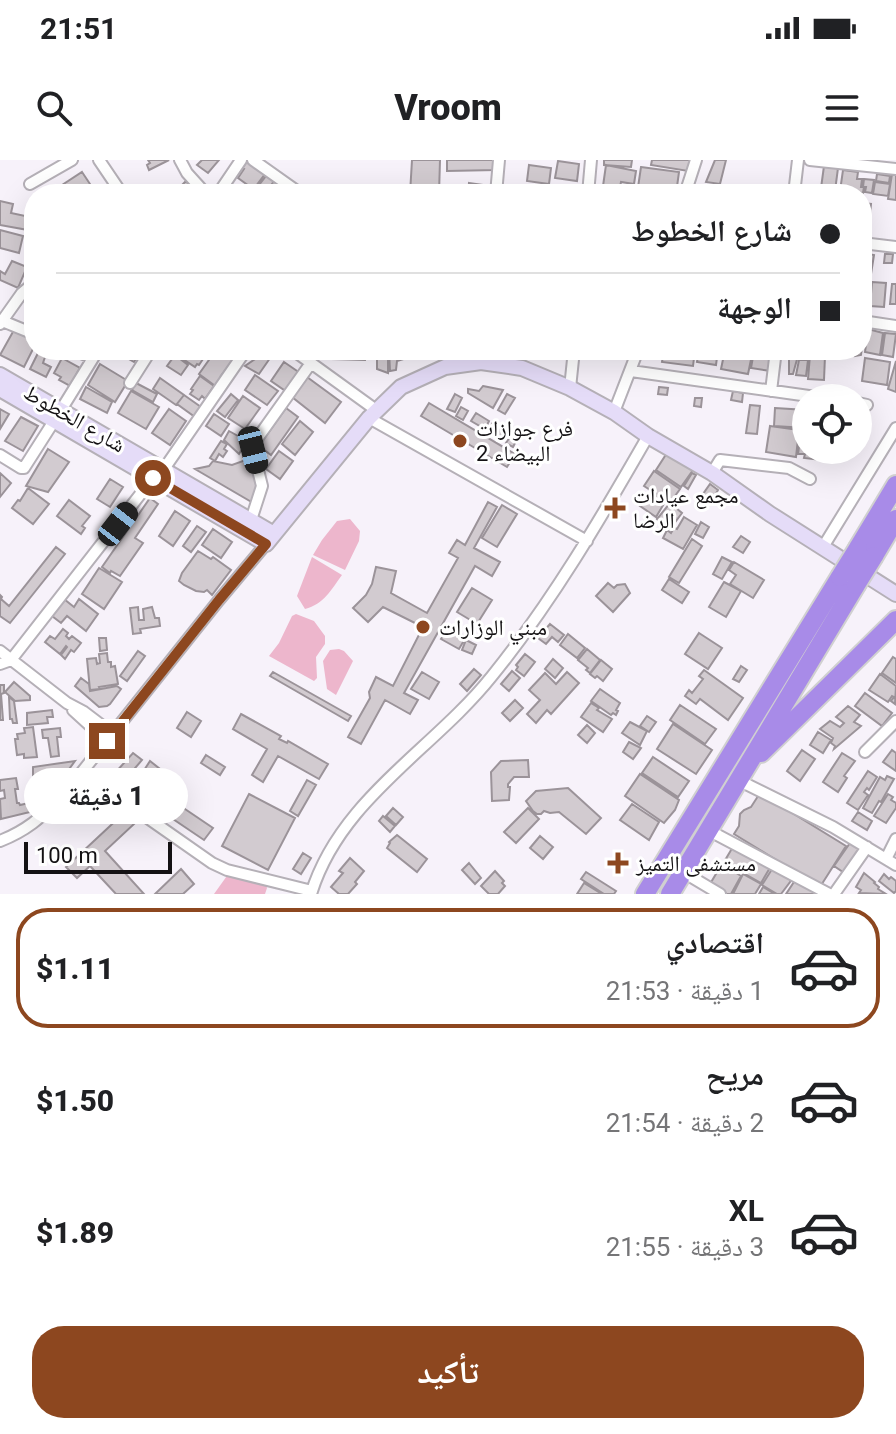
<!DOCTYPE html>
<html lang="ar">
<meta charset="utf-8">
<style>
body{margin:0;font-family:Roboto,"Noto Naskh Arabic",sans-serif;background:#f2f2f2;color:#202124;direction:rtl;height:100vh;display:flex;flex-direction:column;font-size:30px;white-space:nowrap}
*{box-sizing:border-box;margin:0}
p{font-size:26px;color:#757577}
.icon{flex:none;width:44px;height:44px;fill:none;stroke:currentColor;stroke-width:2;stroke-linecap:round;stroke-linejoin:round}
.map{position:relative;height:734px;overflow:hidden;direction:ltr}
.details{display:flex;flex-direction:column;background:#fff;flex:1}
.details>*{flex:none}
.guide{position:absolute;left:24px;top:24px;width:848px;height:176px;border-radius:32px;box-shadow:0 8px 32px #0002;direction:rtl;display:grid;align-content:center;height:176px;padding:0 32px;background:#fff}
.tools{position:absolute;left:792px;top:224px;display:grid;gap:16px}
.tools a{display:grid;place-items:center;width:80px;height:80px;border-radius:50%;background:#fff;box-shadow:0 8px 32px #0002;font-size:40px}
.scale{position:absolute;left:24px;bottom:20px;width:148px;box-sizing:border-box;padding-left:8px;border:4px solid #141214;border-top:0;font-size:22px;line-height:28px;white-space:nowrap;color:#141214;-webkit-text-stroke:6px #fff;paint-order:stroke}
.end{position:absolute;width:36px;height:36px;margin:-18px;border:10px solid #8d471f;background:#fff;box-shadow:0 0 0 4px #fff}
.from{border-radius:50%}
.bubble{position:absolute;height:56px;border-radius:28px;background:#fff;box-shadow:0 8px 32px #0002;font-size:26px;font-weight:800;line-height:56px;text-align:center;direction:rtl}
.car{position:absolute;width:24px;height:48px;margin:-24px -12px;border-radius:10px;box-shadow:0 0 6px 2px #0007;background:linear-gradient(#222 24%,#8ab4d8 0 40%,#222 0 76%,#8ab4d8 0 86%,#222 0)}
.guide b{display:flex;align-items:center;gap:28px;height:76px;font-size:30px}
.guide b+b{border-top:2px solid #e0e0e0}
.guide i{width:20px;height:20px;background:#202124}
ul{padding:14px 0 0;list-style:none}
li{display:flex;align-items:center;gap:24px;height:120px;margin:0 16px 12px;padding:0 16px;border:4px solid transparent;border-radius:32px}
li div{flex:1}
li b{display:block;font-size:30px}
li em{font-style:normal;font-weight:800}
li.on{border-color:#8d471f}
li>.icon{width:72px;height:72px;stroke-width:1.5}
.cta{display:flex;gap:16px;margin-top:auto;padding:16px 32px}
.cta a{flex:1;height:92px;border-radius:32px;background:#8d471f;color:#fff;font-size:32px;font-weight:800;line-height:92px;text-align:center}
.status{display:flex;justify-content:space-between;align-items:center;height:56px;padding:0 40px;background:#fff;direction:ltr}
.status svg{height:22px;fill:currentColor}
header{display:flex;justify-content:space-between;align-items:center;height:104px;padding:0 32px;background:#fff;font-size:36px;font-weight:800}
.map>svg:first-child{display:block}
.green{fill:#edb6cc}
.building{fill:#d2cbd0;stroke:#9b9399;stroke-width:2}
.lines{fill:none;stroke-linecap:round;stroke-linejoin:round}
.street-casing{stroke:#b5b0b7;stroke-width:14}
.secondary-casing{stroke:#b5b0b7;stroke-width:18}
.highway-casing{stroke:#d0d0d0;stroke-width:22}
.street{stroke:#fff;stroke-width:10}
.secondary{stroke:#e5dcf8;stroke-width:14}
.highway{stroke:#a88be8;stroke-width:18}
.highway-bridge-casing{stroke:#d0d0d0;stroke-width:22;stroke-linecap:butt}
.highway-bridge{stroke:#a88be8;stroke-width:18}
.route{stroke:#8d471f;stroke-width:10}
.poi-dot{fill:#8d471f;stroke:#fff;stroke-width:3}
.labels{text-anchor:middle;stroke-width:6;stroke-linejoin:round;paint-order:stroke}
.street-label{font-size:22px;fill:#141214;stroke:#fff}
.poi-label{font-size:22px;fill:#141214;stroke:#fff;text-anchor:start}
</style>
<div class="status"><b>21:51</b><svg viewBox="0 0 49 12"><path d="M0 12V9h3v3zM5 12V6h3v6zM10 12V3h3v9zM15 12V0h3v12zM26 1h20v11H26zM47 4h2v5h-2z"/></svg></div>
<header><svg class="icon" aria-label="menu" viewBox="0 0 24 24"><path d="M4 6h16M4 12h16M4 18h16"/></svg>Vroom<svg class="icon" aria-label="search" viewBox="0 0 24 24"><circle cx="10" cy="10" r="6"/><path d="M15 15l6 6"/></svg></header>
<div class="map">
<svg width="896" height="734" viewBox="0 0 896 734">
<rect width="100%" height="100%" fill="#f7f2fa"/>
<path class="green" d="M350,359L360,371L359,381L345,410L313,395L322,380L337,361Z
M312,397L342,415C331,430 324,444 305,449L297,436Z
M296,454L314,461L325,476V484L316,497L317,518L314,521L269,496L279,483L292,456Z
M339,489L344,491L353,501L336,535L327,529L323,501L330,490Z
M229,713L265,721L267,728L265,734H214Z"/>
<path class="building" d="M148,0H169L149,10L147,5L150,3Z
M202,0H219L208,13L197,5Z
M412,0H440L439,34H410Z
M447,0H497L496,10L447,11Z
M604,0H632L631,7L604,5Z
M652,0H692L688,11L651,5Z
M715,0H726L720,24L706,22Z
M247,1L266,16L252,34H243L249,26L238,18L244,9L242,8Z
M558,1L579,4L577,21L555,18Z
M529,5L551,8L549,24L527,21Z
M606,5L636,11L634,24L621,22L620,27L603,26Z
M824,6L838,8L835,31L821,28Z
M641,7L679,12L676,34H637Z
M843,10L858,12L857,19H862L861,27H864L863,33L840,31Z
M82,12L90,24L86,26L91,34H63L59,27Z
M265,14L275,20L264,34H250Z
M877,14L890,16L889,23L876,21Z
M892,14L896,15V40L888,39Z
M864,19L874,20L872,33L865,32L866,27H863Z
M275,20L285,26L279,34H264Z
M186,21L195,31L192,34H173Z
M875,22L890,24L888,36L873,34Z
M469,23L491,26V34H468Z
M603,26L634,27L633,34H603Z
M726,27L738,29V34H726Z
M560,28L582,32L581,34H560Z
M523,29L546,31V34H523Z
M0,41L13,44L11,53L30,57L28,70L0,65Z
M862,43L871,44L869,64L862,63Z
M0,70L23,76L19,93L0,88Z
M862,93L874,95L871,114L862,112Z
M885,94H893L892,103H884Z
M12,101L27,107L18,128L0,120V111L5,114Z
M862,119L870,121L864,143H862Z
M872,122L886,123L884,147L870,146Z
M892,124H896V144H890Z
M862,166H865L861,195L855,196L856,191L849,190H862Z
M868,169L883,173L880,195L865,192Z
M14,170L34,178V187L24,207L0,195Z
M885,173L896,174L893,197L882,195Z
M113,190H136L140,192L134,202Z
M177,190H207L202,197L203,199L199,205L197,204L195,207L180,197L182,195Z
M216,190H219L233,200L221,216L225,218L218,228L199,214Z
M260,190L275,191L259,214L245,206L255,199Z
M333,190H366L365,200L332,199Z
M377,190H388V213L377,209Z
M389,190H433L397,201L396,210L390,211Z
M588,190H634L631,199L588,198Z
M664,190H695L693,206L662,202Z
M699,190H718L716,205L697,202Z
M725,190H753L748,214L721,209Z
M754,191L774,194L771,211L751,208Z
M789,192H799L793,214H789Z
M38,193L45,197L43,203L51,207L46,217L30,209Z
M175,195L188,205L181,215L167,206Z
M810,195L825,196L824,220L808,219Z
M62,198L80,208L70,226L59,220L61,217L54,213Z
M865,198L890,202L887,225L862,221Z
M799,200H808L806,216L796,215Z
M896,201V232L888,229Z
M284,202L300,213L287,232L271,221Z
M100,204L128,221L115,242L88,225Z
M255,215L278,231L267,245L245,230Z
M200,216L214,226L205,239L202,236L199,240L190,234L193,230L191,229Z
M307,217L341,242L325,263L292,237Z
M160,218L184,235L176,245L153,229Z
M136,223L157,234L153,242L132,230Z
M483,226L503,230L493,248L468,233V229L479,231Z
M86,227L112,242L107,253L80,239Z
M659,227L668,228L667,235L658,234Z
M131,231L159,247L146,269L118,253Z
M733,231L743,233L742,242L731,240Z
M231,234L238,240L225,257L217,251Z
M455,234L462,238L455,252L447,249Z
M507,234L515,238L505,254L498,250Z
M184,235L201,247L195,257L177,244Z
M243,236L260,248L245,269L228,258Z
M695,238H702L701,247L694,246Z
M429,243L515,294L507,307L421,256Z
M750,245L760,246L757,274L746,273Z
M461,247L468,251L463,260L456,256Z
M286,248L298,257L271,295L259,286Z
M775,248L806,250V268L774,266Z
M0,249L9,254L0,269Z
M169,249L186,261L170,285L152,273Z
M476,253L489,261L485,269L471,261Z
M214,254L229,264L221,276L206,266Z
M21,257L38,266L23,291L5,281Z
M300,261L313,272L295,295L282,284Z
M493,262L509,272L504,280L488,271Z
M770,266L799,270L796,297L766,292Z
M229,271L247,281L239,294L224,280Z
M511,275L517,279L513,287L506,283Z
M800,279H806V290H831L829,301L804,298L805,294H798Z
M221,281L227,284L224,289L227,291L223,297L219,294L215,301L210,298Z
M48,289L69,302L48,332L26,326Z
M279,291L293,301L280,319L266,309Z
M667,293L693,310L681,327L656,310Z
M254,297L258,333L255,344L195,309L209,306L213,301L232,305Z
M654,311L680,329L670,343L644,326Z
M0,313L11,323L0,337Z
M692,313L696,315L688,329L684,326Z
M110,319L123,327L110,347L97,339Z
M710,324L718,330L712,340L703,334Z
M28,328L49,344L33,364L12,348L18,340L20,341Z
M650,332L665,342L656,357L640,346Z
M150,338L158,344L135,378L143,383L120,416L111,411L110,413L102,407Z
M69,340L90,356L82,366L85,368L81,374L57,356Z
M488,342L497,347L474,388L500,402L492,416L475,406L404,533L418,540L410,554L385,540L361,584L348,577L370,538L369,532L376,517L393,526L423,467L383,447L368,462L353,448L366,435L372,424L376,407L396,411L391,433L427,453L458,398L449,393L457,380L465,385Z
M670,343L682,353L670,369L657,359Z
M502,345L517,354L497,387L482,378Z
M175,351L190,361L173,386L159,376Z
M684,357L697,365L683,389L663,378L667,370L671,373L674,368L677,369Z
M701,362L709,367L703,378L695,374Z
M197,366L206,372L191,392L183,386Z
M213,369L232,382L221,398L202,385Z
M741,376L750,382L743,393L733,387Z
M692,379L702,386L679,423L669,417Z
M56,387L65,394L10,463L0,456V435L2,437L1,439L9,446Z
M198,391L211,399L213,397L231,410L212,435L207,430L204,432L196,431L184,425L179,421L182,413Z
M722,397L732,402L722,419L713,414Z
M734,402L764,420L753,438L730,424L736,415L729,410Z
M99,408L122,422L104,449L82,434Z
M669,419L689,432L682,443L662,430Z
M724,422L741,431L726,457L709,447Z
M608,423L614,428L617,425L625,424L630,433L613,452L596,436Z
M472,428L492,440L477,464L457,452Z
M64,439L74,447L79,439L98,454L86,471L67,456L61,463L52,456Z
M138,447L139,460H144L143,449L152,447L155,458H159L160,466L140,469L141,473L133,474L130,448Z
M550,464L564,475L558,482L552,477L546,484L538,478Z
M449,467L466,477L459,489L441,479Z
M63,469L68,473L66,476L69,479L72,476L81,483L74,492L71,490L65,499L61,495L67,487L66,486L60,494L45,482L50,476L55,479Z
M699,473L722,488L708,509L685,494Z
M568,474L585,488L577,498L560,485Z
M99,478H106L107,490L100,491Z
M466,480L476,485L472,494L462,490Z
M587,489L600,500L590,513L586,510L588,508L578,500Z
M138,491L145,496L127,521L120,516Z
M107,493L108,502H111V507L115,506L118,524L99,527L100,529L90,530L87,499L96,498L97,504L100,503L99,494Z
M525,494L535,502L524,516L516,510L518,507L516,505Z
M893,497L896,499V523L882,513Z
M553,499L563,508L555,518L545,509Z
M601,500L612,509L603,521L597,516L595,518L590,514Z
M741,506L747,510L739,522L733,519Z
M474,509L481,515L467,531L460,524Z
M704,510L743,538L728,560L700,539L696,544L685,536L689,530L692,533L703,519L699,516Z
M512,511L520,518L509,531L501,524Z
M273,512L351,556L348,561L270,516Z
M422,512L439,522L429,539L411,529Z
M567,512L579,523L551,554L547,550L536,563L527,554L540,540L529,530L545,513L556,524Z
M880,514L896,526L895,544L891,541L894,537L892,536L888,542L869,530Z
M81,518L89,524L90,531L117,526L121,529L110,544L107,546L99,547L75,526Z
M14,522L30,536V540L15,541L5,532Z
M0,525H4V533L1,534L3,560H0Z
M600,529L620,543L616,550L618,551L616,555L613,553L611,555L591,541Z
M865,533L892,553L882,566L855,546Z
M9,537L14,541L17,563H13L12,559H10Z
M515,540L523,548L510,561L502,553Z
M591,543L599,548L597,550L612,559L603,572L581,557Z
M680,545L716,569L705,584L670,560Z
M848,546L860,555L854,562L861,566L834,589L835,586L831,583L833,578L820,569L830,561L840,567L844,563L836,557Z
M52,550L53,557H47L48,563L27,565V553Z
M187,552L201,561L191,577L177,568Z
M241,554L281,576L279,579L287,583L288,581L328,604L319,619L278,596L263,622L252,615L267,589L233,569Z
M647,556L656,562L649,572L640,566Z
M630,562L647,571L640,585L622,573Z
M673,564L712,590L696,614L657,589Z
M587,565L595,573L587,583L578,575Z
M33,567L37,597L24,598V594L17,595L15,579H18L17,574L25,573L24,568Z
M60,568L61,577H57L59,596L51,597L48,578H43L42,570Z
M818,572L831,580L823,593L810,585Z
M629,582L641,588L633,599L623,592Z
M802,590L815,599L800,621L787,611Z
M892,590L896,593V611L883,602Z
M133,593L142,600L129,615L139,623L135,629L115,613Z
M842,593L855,601L844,616L847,618L838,632L823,622Z
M206,595L225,607L220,615L201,603Z
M653,597L689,621L678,637L642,613Z
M528,600L529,617H514L508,624V627H510L509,640L492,641L491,612L501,601Z
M75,601L64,616L41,632L33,620V607Z
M150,601L160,609L147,625L139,618Z
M868,611L877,617L869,630L867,628L864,632L868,635L858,650L847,643Z
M640,614L679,640L675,650L664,663L625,636Z
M887,616L894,619L881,642L879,641L872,653L863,648L880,617L885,620Z
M16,618L18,629H15L17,643H19L20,645L29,643L30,652L1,659L0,639L5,638L4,630L0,631V620Z
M157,620L172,630L167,637L171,639L162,651L145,639Z
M307,620L316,625L298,656L290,651Z
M568,628L601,658L586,674L559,652L550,653L544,651L541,654H537L533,651L526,641L536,631Z
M760,633L846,686L820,727L734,674L739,666L740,654L744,650L751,647Z
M249,634L295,658L268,710L222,686Z
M888,634L893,637L891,640L896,643V648L886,663L874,656Z
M632,644L659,662L649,680L620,660Z
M182,647L213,668L204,680L173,659Z
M393,648L403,657L396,665L386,656Z
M528,648L539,659L516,683L504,672Z
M858,652L872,661L867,670L852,661Z
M124,653L134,664L105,691L144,734H116L90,706L77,718L66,707Z
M383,656L395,666L390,672L379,661Z
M397,675L427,699L417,712L387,688L390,683L389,682Z
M540,676L553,687L543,699L530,688Z
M850,683L862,690L846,714L834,706Z
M734,685L771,706L761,723L724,702Z
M303,693L311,698L301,714L293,709Z
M350,698L364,711L355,722L357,724L348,734H339L331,727L343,713L339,711Z
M469,703L481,718L475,724L462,710Z
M722,704L741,716L731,734H727L710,724Z
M774,706L793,718L781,734H777L762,725Z
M181,709L194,724L183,734H155Z
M495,711L504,721L502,723L505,726L498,734H489L481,726Z
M586,712L616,731L614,734H604L581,719Z
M864,713L875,722L874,723L879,727L878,729L886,734L859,733L861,730L856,727Z
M743,714L761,724L755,734H733Z
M884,714L889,719L891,717L896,721V731L894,733L879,721Z
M796,719L818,734H786Z
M584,723L602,734H577Z
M763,727L775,734H759Z"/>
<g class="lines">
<defs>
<path id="street" d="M99,0L122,34
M180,0L187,13L206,34
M253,0L301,34
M810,0L896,9
M30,24L72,0
M218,34L241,0
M496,34L499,0
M588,34L591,0
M685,34L696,0
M794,34L798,0
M862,83L896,87
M0,160L34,174
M862,161L896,166
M0,164L22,133L34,123
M74,190L93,198
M293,190L376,250
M631,211L823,238
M130,223L151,190
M570,228L574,190
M771,231L776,190
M858,243L867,245
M61,250L98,190
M614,252L638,190
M369,258L587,381
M0,295L21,308H24L54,261
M164,309L246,190
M712,313L720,300L789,308L810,319
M251,360L262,326L253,290L254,283L311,203
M823,387L896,268
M0,491L67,543L84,552L113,574
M0,504L11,500L153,318
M73,550L107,581
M865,592L896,561
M85,609L122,640L212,703L227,710L312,731
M738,620L833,667L896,705
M708,670L829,734
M0,681C28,670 41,657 62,637L219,440L266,384
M886,699L896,679
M683,712L720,734
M311,734C340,639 433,590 492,516C552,442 601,358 648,276
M834,734L867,687"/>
<path id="secondary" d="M0,215L274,374
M0,229L266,384L369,258L401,227L445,207L481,202L522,208L570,228L614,252L648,276L712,313L770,354L896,434"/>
<path id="highway" d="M858,388L896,325
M874,396L896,359
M761,593L896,460
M645,734L840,417
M670,734L856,425"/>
</defs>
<use href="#street" class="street-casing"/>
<use href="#secondary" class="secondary-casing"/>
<use href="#highway" class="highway-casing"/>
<use href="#street" class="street"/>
<use href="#secondary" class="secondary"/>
<use href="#highway" class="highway"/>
<defs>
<path id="highway-bridge" d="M840,417L858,388
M856,425L874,396"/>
</defs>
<use href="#highway-bridge" class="highway-bridge-casing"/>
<use href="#highway-bridge" class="highway-bridge"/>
</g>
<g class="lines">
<path class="route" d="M107,581L219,440L266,384L153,318"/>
</g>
<g class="poi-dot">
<circle cx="460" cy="281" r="8"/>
<path d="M611 336h8v8h8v8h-8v8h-8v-8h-8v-8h8z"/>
<circle cx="423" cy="467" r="8"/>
<path d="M614 691h8v8h8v8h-8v8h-8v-8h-8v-8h8z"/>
</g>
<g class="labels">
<g class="street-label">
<text transform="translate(75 258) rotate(30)" y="8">شارع الخطوط</text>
</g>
<g class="poi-label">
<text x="476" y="276">فرع جوازات<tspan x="476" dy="25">البيضاء 2</tspan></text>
<text x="633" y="343">مجمع عيادات<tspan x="633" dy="25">الرضا</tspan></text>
<text x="439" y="475">مبني الوزارات</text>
<text x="636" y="711">مستشفى التميز</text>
</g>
</g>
</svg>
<div class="tools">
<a><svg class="icon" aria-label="locate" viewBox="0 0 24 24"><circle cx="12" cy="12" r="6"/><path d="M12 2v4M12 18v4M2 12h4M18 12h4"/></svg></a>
</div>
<div class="scale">100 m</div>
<i class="end from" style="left:153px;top:318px"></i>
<i class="end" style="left:107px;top:581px"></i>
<div class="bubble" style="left:24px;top:608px;width:164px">1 دقيقة</div>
<i class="car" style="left:253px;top:290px;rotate:166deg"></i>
<i class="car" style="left:118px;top:364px;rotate:38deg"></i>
<div class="guide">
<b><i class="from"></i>شارع الخطوط</b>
<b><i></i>الوجهة</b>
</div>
</div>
<section class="details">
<ul>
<li class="on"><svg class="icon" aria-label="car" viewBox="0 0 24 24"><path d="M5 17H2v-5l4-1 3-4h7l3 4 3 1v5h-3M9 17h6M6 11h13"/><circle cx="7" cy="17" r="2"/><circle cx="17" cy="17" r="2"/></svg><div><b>اقتصادي</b><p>1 دقيقة · 21:53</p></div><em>$1.11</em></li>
<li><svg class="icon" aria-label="car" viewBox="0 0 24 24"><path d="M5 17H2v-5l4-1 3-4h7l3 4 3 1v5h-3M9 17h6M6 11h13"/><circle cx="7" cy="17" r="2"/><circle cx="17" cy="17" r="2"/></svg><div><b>مريح</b><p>2 دقيقة · 21:54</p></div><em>$1.50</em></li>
<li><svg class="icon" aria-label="car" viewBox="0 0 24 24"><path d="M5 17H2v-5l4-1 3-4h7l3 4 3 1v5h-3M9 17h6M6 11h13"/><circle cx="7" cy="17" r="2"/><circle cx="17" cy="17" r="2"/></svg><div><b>XL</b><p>3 دقيقة · 21:55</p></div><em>$1.89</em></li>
</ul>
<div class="cta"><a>تأكيد</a></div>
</section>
